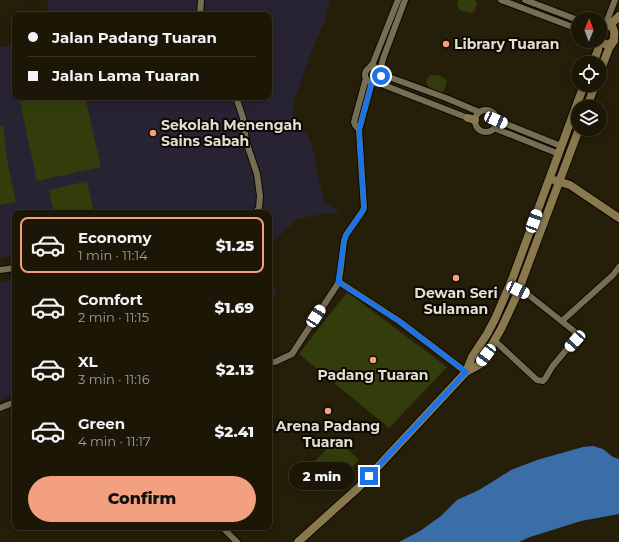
<!DOCTYPE html>
<meta charset="utf-8">
<style>
body{margin:0;font-family:Montserrat,sans-serif;background:#251f10;color:#f1f3f6;height:100vh;display:flex;flex-direction:column;font-size:15px;white-space:nowrap}
*{box-sizing:border-box;margin:0}
p{font-size:13px;color:#a09f9b}
.icon{flex:none;width:22px;height:22px;fill:none;stroke:currentColor;stroke-width:2;stroke-linecap:round;stroke-linejoin:round}
.map{position:relative;flex:1;overflow:hidden}
.side{position:absolute;left:12px;top:210px;width:260px;height:320px;display:flex;flex-direction:column;background:#1c1606;border-radius:8px;box-shadow:0 2px 10px #0003,0 0 0 1px #3a3528}
.side>*{flex:none}
.top-card{position:absolute;left:12px;top:12px;width:260px;height:88px;border-radius:8px;box-shadow:0 2px 10px #0003,0 0 0 1px #3a3528;display:grid;align-content:center;height:88px;padding:0 16px;background:#1c1606}
.needle{width:26px;rotate:1deg}
.buttons{position:absolute;left:571px;top:12px;display:grid;gap:8px}
.buttons a{display:grid;place-items:center;width:36px;height:36px;border-radius:50%;background:#1c1606;box-shadow:0 2px 10px #0003,0 0 0 1px #3a3528;font-size:20px}
.end{position:absolute;width:18px;height:18px;margin:-9px;border:5px solid #1a73e8;background:#fff;box-shadow:0 0 0 2px #fff}
.from{border-radius:50%}
.bubble{position:absolute;height:28px;border-radius:14px;background:#1c1606;box-shadow:0 2px 10px #0003,0 0 0 1px #3a3528;font-size:13px;font-weight:800;line-height:28px;text-align:center}
.car{position:absolute;width:12px;height:24px;margin:-12px -6px;border-radius:5px;box-shadow:0 0 3px 1px #0007;background:linear-gradient(#fff 24%,#345 0 40%,#fff 0 76%,#345 0 86%,#fff 0)}
.top-card b{display:flex;align-items:center;gap:14px;height:38px;font-size:15px}
.top-card b+b{border-top:1px solid #3a3528}
.top-card i{width:10px;height:10px;background:#f1f3f6}
ul{padding:7px 0 0;list-style:none}
li{display:flex;align-items:center;gap:12px;height:56px;margin:0 8px 6px;padding:0 8px;border:2px solid transparent;border-radius:8px}
li div{flex:1}
li b{display:block;font-size:15px}
li em{font-style:normal;font-weight:800}
li.current{border-color:#f2a080}
li>.icon{width:36px;height:36px;stroke-width:1.5}
.primary-button{display:flex;gap:8px;margin-top:auto;padding:8px 16px}
.primary-button a{flex:1;height:46px;border-radius:24px;background:#f2a080;color:#111;font-size:16px;font-weight:800;line-height:46px;text-align:center}
.map>svg:first-child{display:block}
.education{fill:#272333}
.green{fill:#333d0c}
.water{fill:#3a6ea8}
.lines{fill:none;stroke-linecap:round;stroke-linejoin:round}
.street-casing{stroke:#0e0800;stroke-width:8}
.secondary-casing{stroke:#0e0800;stroke-width:10}
.street{stroke:#756d54;stroke-width:6}
.secondary{stroke:#8a784f;stroke-width:8}
.route{stroke:#1a73e8;stroke-width:5}
.poi-dot{fill:#f2a080;stroke:#0c0902;stroke-width:1.5}
.labels{text-anchor:middle;stroke-width:4;stroke-linejoin:round;paint-order:stroke}
.poi-label{font-size:14px;font-weight:bold;fill:#e3ded1;stroke:#0c0902}
</style>
<div class="map">
<svg width="619" height="542" viewBox="0 0 619 542">
<rect width="100%" height="100%" fill="#251e08"/>
<path class="education" d="M47,0H330L324,23L314,45L296,95L292,113L311,142L316,163L318,179L325,202L341,212L322,214L297,219L269,246V213H15V256L0,258V47L15,45V97H269V15H49Z
M15,279V394L0,401V283Z
M269,282L277,289L271,310L269,312Z"/>
<path class="green" d="M458,0H475L477,3L475,11L470,13L459,10L457,4Z
M431,75C439,75 442,75 447,82L443,92C435,94 430,89 426,83L428,77Z
M19,97H85L101,167L37,181Z
M0,126H3L8,165L16,202L0,205Z
M87,181L94,213H54L49,190Z
M347,292L447,367L389,428L299,354Z
M337,439L359,460L327,492L305,471Z"/>
<path class="water" d="M593,446L603,449L613,457L619,459V514L581,521L530,537L519,542H399L420,531L441,516L457,500L479,490L511,470L537,460L583,447Z"/>
<g class="lines">
<defs>
<path id="street" d="M501,0L578,29
M525,0L578,20
M200,15L201,0
M605,26L615,0
M365 75a8 8 0 1 1 16 0a8 8 0 1 1-16 0Z
M369,68L373,63L398,0
M380,72L383,59L405,0
M381,74L446,98L479,112
M376,82L468,118
M236,97L243,118L246,141L257,174L260,196L259,208L255,213
M475 121a11 11 0 1 1 22 0a11 11 0 1 1-22 0Z
M496,120L561,146
M494,128L559,154
M359,130L355,125L354,122L366,78
M0,270L15,268
M339,282L399,321L466,372
M562,321L613,275L619,267
M495,341L537,380L543,381L545,379L552,367L576,338V336L574,331L526,293L518,290
M269,362H275L292,354L339,282L344,241L346,235L362,212L364,208L359,130L372,82
M0,408L15,402
M222,527L237,542"/>
<path id="secondary" d="M609,26L619,16
M600,28C619,13 619,56 600,41
M593,63L598,50L599,41
M600,72L609,48L614,41
M587,107L595,85
M468,118L475,120
M554,180L570,185L619,218
M466,372L472,357L487,334L495,319L513,277L584,85
M298,542L359,487L466,372L479,365L486,355L501,329L516,297L579,129"/>
</defs>
<use href="#street" class="street-casing"/>
<use href="#secondary" class="secondary-casing"/>
<use href="#street" class="street"/>
<use href="#secondary" class="secondary"/>
</g>
<g class="lines">
<path class="route" d="M369,476L466,372L399,321L338,282L344,240L346,235L362,212L364,208L359,130L372,82L378,81L381,76"/>
</g>
<g class="poi-dot">
<circle cx="446" cy="44" r="4"/>
<circle cx="153" cy="133" r="4"/>
<circle cx="456" cy="278" r="4"/>
<circle cx="373" cy="360" r="4"/>
<circle cx="328" cy="411" r="4"/>
</g>
<g class="labels">
<g class="poi-label">
<text x="454" y="49" text-anchor="start">Library Tuaran</text>
<text x="161" y="130" text-anchor="start">Sekolah Menengah<tspan x="161" dy="16">Sains Sabah</tspan></text>
<text x="456" y="298">Dewan Seri<tspan x="456" dy="16">Sulaman</tspan></text>
<text x="373" y="380">Padang Tuaran</text>
<text x="328" y="431">Arena Padang<tspan x="328" dy="16">Tuaran</tspan></text>
</g>
</g>
</svg>
<div class="buttons">
<a><svg class="needle" viewBox="-14 -14 28 28"><path d="M0-13l5 13h-10z" fill="#e53935"/><path d="M0 13l5-13h-10z" fill="#a09f9b"/></svg></a>
<a><svg class="icon" aria-label="locate" viewBox="0 0 24 24"><circle cx="12" cy="12" r="6"/><path d="M12 2v4M12 18v4M2 12h4M18 12h4"/></svg></a>
<a><svg class="icon" aria-label="layers" viewBox="0 0 24 24"><path d="M12 4l9 5-9 5-9-5zM3 14l9 5 9-5"/></svg></a>
</div>
<i class="end from" style="left:381px;top:76px"></i>
<i class="end" style="left:369px;top:476px"></i>
<div class="bubble" style="left:289px;top:462px;width:66px">2 min</div>
<i class="car" style="left:496px;top:120px;rotate:113deg"></i>
<i class="car" style="left:534px;top:221px;rotate:20deg"></i>
<i class="car" style="left:518px;top:290px;rotate:115deg"></i>
<i class="car" style="left:316px;top:316px;rotate:33deg"></i>
<i class="car" style="left:575px;top:341px;rotate:222deg"></i>
<i class="car" style="left:486px;top:355px;rotate:217deg"></i>
<div class="top-card">
<b><i class="from"></i>Jalan Padang Tuaran</b>
<b><i></i>Jalan Lama Tuaran</b>
</div>
<section class="side">
<ul>
<li class="current"><svg class="icon" aria-label="car" viewBox="0 0 24 24"><path d="M5 17H2v-5l4-1 3-4h7l3 4 3 1v5h-3M9 17h6M6 11h13"/><circle cx="7" cy="17" r="2"/><circle cx="17" cy="17" r="2"/></svg><div><b>Economy</b><p>1 min · 11:14</p></div><em>$1.25</em></li>
<li><svg class="icon" aria-label="car" viewBox="0 0 24 24"><path d="M5 17H2v-5l4-1 3-4h7l3 4 3 1v5h-3M9 17h6M6 11h13"/><circle cx="7" cy="17" r="2"/><circle cx="17" cy="17" r="2"/></svg><div><b>Comfort</b><p>2 min · 11:15</p></div><em>$1.69</em></li>
<li><svg class="icon" aria-label="car" viewBox="0 0 24 24"><path d="M5 17H2v-5l4-1 3-4h7l3 4 3 1v5h-3M9 17h6M6 11h13"/><circle cx="7" cy="17" r="2"/><circle cx="17" cy="17" r="2"/></svg><div><b>XL</b><p>3 min · 11:16</p></div><em>$2.13</em></li>
<li><svg class="icon" aria-label="car" viewBox="0 0 24 24"><path d="M5 17H2v-5l4-1 3-4h7l3 4 3 1v5h-3M9 17h6M6 11h13"/><circle cx="7" cy="17" r="2"/><circle cx="17" cy="17" r="2"/></svg><div><b>Green</b><p>4 min · 11:17</p></div><em>$2.41</em></li>
</ul>
<div class="primary-button"><a>Confirm</a></div>
</section>
</div>
